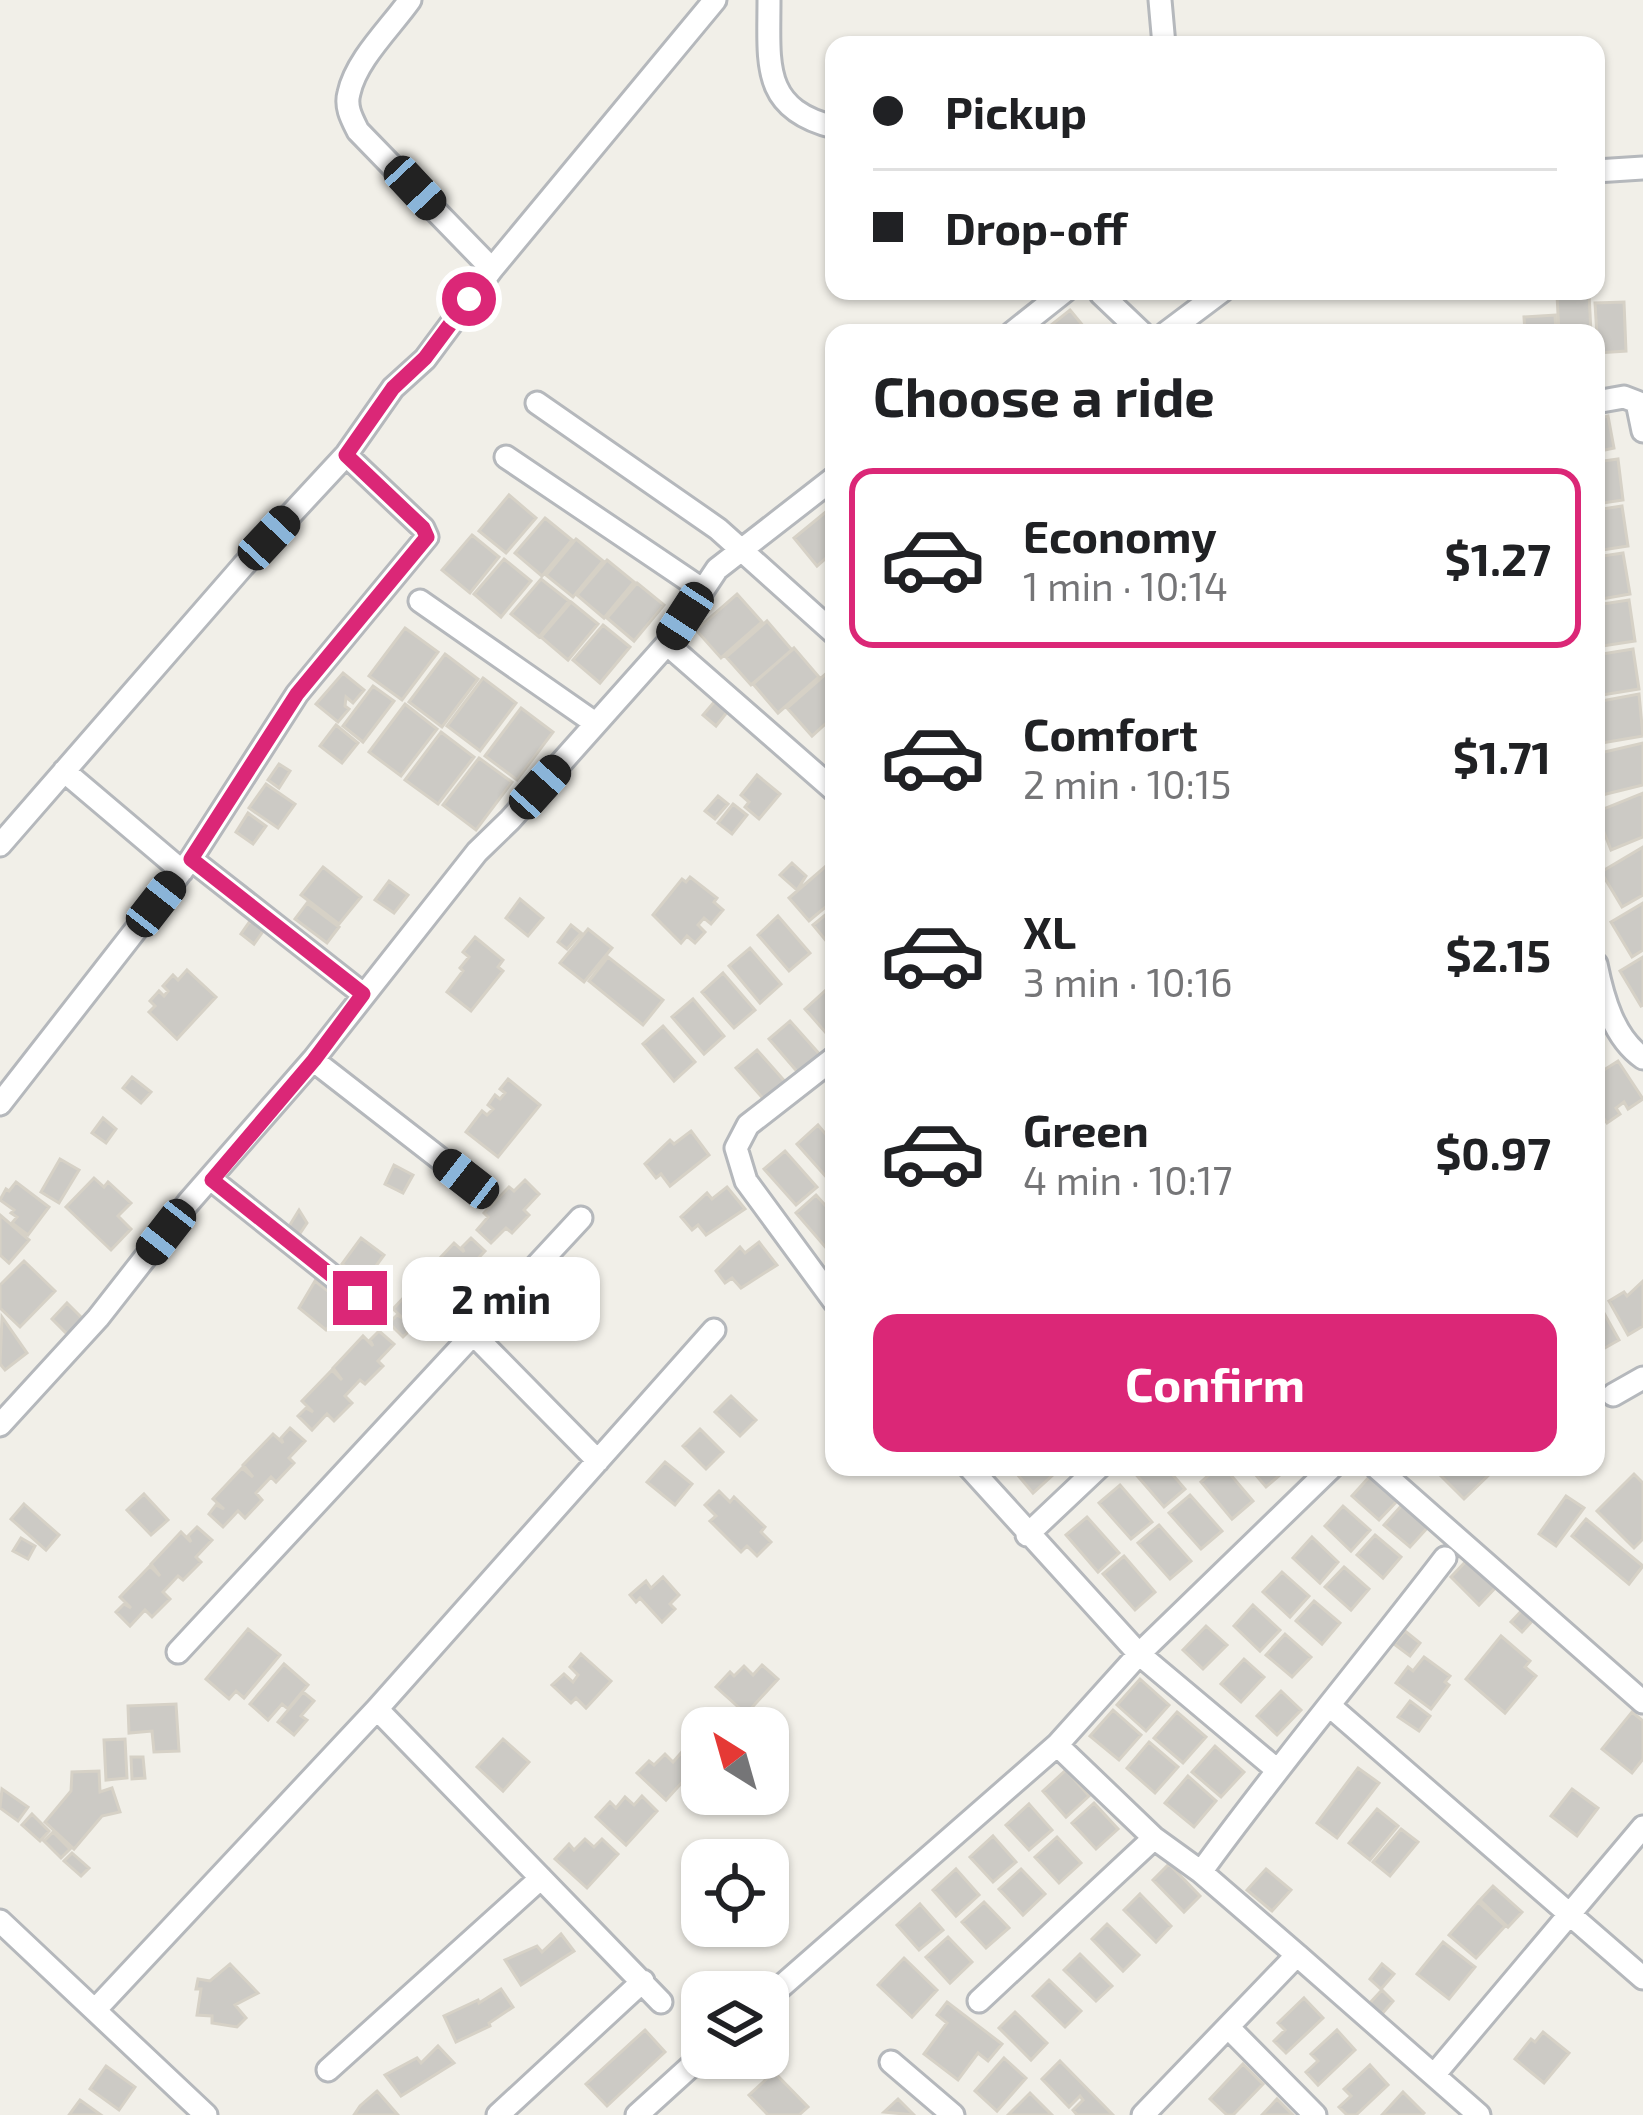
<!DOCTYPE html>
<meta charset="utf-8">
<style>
body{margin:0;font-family:"Exo 2",sans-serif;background:#f2f2f2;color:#202124;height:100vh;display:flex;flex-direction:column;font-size:45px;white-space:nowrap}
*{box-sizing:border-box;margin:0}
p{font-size:39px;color:#757577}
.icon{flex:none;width:66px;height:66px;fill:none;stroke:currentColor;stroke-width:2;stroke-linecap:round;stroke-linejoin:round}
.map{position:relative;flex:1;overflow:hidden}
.details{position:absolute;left:825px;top:324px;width:780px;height:1152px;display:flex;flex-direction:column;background:#fff;border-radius:24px;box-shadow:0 3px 9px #0004}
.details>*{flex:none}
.banner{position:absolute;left:825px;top:36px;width:780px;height:264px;border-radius:24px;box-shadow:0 3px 9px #0004;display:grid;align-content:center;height:264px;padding:0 48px;background:#fff}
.needle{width:78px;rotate:323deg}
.tools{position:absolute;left:681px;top:1707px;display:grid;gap:24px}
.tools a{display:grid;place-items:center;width:108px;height:108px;border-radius:24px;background:#fff;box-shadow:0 3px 9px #0004;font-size:60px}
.end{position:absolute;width:54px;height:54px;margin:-27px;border:15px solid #db2777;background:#fff;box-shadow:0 0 0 6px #fff}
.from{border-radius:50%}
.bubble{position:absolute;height:84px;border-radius:24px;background:#fff;box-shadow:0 3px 9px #0004;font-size:39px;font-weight:700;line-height:84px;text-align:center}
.car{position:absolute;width:36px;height:72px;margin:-36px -18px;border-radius:15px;box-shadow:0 0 9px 3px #0007;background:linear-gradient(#222 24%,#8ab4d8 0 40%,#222 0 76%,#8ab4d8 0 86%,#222 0)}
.banner b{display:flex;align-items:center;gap:42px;height:114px;font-size:45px}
.banner b+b{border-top:3px solid #e0e0e0}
.banner i{width:30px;height:30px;background:#202124}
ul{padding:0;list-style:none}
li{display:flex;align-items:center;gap:36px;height:180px;margin:0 24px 18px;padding:0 24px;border:6px solid transparent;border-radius:24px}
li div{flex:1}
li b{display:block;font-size:45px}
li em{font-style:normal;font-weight:700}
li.selected{border-color:#db2777}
li>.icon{width:108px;height:108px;stroke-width:1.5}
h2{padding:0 48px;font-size:54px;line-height:144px}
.cta{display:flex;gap:24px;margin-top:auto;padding:24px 48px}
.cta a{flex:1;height:138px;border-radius:24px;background:#db2777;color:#fff;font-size:48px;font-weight:700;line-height:138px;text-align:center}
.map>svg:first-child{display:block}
.building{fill:#cccac5;stroke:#d6d1c6;stroke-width:3}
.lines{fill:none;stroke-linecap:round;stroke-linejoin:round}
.minor-casing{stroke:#b5b8bc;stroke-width:27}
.minor{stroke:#fff;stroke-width:21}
.route{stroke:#db2777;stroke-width:15}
</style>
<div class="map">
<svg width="1643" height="2115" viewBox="0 0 1643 2115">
<rect width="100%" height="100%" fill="#f1efe8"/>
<path class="building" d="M1589,293L1591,333H1559L1557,295Z
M1624,302L1626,351L1598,353L1595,303Z
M1070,310L1089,333H1041Z
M1555,315L1556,333H1525L1524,317Z
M1608,416L1614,448L1596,452V419Z
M1618,459L1623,500L1596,504V462Z
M509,495L536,518L506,553L479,531Z
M1622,506L1628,546L1596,551V510Z
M827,511L834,520V551L817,566L794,538Z
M545,518L572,540L542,576L515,553Z
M472,535L499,557L470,593L442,570Z
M576,539L603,561L573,597L546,575Z
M1623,553L1630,594L1596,600V557Z
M504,559L531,581L501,617L474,594Z
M607,560L634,582L604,618L577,595Z
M541,579L569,601L539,637L511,614Z
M637,583L664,605L634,641L607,618Z
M737,594L762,622L721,658L696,630Z
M1629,600L1635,641L1596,647V605Z
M571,602L598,624L568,660L541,637Z
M767,621L792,650L751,685L726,657Z
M603,625L630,647L600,683L573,660Z
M405,628L438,652L402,700L369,676Z
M794,648L819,677L778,713L753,684Z
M1633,649L1639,689L1596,696V655Z
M445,654L478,679L442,727L409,702Z
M828,672L834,679V716L812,736L787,708Z
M343,673L364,690L353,703L346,697L345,706L349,709L338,722L316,704Z
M483,678L516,703L480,751L447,726Z
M373,686L394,701L363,742L343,726Z
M1639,694L1643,736L1596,744V702Z
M715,701L728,711L716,726L703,715Z
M405,704L437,729L401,776L369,752Z
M521,708L553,732L517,780L485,756Z
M336,725L358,743L342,763L320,746Z
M441,732L474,757L438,804L405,780Z
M1643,743V785L1598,796L1596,754Z
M479,758L512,782L476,830L443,805Z
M279,764L290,771L279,788L268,780Z
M757,775L780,794L759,819L745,807L749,802L741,795Z
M266,784L295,804L278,828L249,808Z
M1643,793V837L1611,850L1596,812Z
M718,796L728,804L715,819L705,811Z
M733,804L747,815L732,834L718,823Z
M248,813L266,826L253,844L236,832Z
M1643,847V895L1622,907L1601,872Z
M792,863L806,876L797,890L780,875Z
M833,865L834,900L809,921L789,898L826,866L828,869Z
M323,867L361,897L339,924L301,895Z
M690,877L717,898L714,902L723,910L711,924L704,918L698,925L705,932L695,943L687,936L681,943L653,915L682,879L686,882Z
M389,881L408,895L394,913L375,900Z
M520,899L543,918L528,936L506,918Z
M307,903L339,927L327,943L295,919Z
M1643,903V950L1632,957L1611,922Z
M834,908V948L833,949L813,925Z
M778,916L810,953L789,971L758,935Z
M250,921L264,930L254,944L241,934Z
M571,925L581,933L567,949L558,942Z
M588,929L612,948L584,982L560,963Z
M475,937L503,960L498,967L503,971L471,1011L447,992L463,971L460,968L469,957L463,952Z
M750,948L781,984L760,1003L729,966Z
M608,957L663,1000L643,1025L589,981Z
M1643,957V1005L1641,1006L1620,971Z
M187,970L216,997L177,1039L149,1012L155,1006L150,1001L159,991L164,996L168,991L163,986L173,975L178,980Z
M723,973L755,1010L734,1028L702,992Z
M826,990L834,1000V1042L805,1009Z
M693,999L724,1036L704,1054L672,1017Z
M790,1021L822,1057L801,1076L769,1039Z
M663,1026L695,1062L674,1081L643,1044Z
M757,1050L789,1086L768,1104L736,1068Z
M1618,1061L1643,1099L1628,1109L1624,1102L1616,1108L1620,1114L1607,1123L1596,1107V1075Z
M132,1077L151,1092L141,1103L123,1088Z
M508,1079L540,1105L498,1157L466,1132L482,1111L487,1115L493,1109L488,1105L495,1095L500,1099L505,1093L500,1089Z
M103,1118L116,1129L106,1143L92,1133Z
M818,1125L834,1144V1175L829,1180L797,1144Z
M691,1131L709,1155L670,1186L661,1174L656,1178L645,1164L670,1140L674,1144Z
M785,1151L817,1187L796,1205L764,1169Z
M60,1159L79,1170L59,1203L41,1192Z
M394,1165L413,1175L403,1193L385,1184Z
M94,1178L104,1187L108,1182L131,1203L118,1216L131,1229L111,1250L66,1207Z
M525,1180L539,1194L524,1210L529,1215L512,1233L506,1228L491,1243L477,1230L488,1217L484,1213L509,1187L514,1191Z
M16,1182L49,1207L28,1235L12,1223L17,1217L11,1213L14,1210L0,1200L6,1189L9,1191Z
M727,1187L745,1209L706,1235L698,1225L692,1230L681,1217L707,1193L712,1199Z
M816,1195L834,1215V1243L827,1249L796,1213Z
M299,1210L307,1223L299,1235L288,1228Z
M0,1215L29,1240L9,1263L0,1255Z
M361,1238L384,1255L365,1281L342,1264Z
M471,1238L485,1251L469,1268L474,1273L457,1291L452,1287L436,1303L443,1309L426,1327L419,1321L403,1337L389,1323L397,1315L404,1319L393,1309L423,1277L433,1287L424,1275L454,1243L464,1252L462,1247Z
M759,1242L777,1265L741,1288L732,1278L725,1283L716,1271L740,1247L745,1253Z
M24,1261L55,1291L20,1327L0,1308V1285Z
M315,1281L346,1305L326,1330L299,1308Z
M1643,1281V1326L1628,1335L1609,1301L1624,1292L1627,1296Z
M67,1303L83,1319L68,1335L52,1319Z
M1600,1306L1619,1340L1596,1353V1308Z
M2,1317L27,1353L5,1370L0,1364Z
M379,1331L394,1344L378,1361L383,1366L365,1384L360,1380L345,1396L352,1403L334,1421L327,1414L312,1430L298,1416L306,1408L313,1412L302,1401L332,1370L342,1380L333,1368L363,1336L373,1346L370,1340Z
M731,1396L756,1420L740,1436L715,1412Z
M290,1428L305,1441L289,1458L294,1463L276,1482L271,1477L256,1493L262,1500L245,1518L238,1511L223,1527L209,1514L216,1505L224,1509L213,1499L242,1468L253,1477L243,1465L273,1434L283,1443L281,1438Z
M700,1429L723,1452L706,1469L683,1446Z
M665,1462L692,1484L675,1505L647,1482Z
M1011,1467H1047L1054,1474L1033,1493Z
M1137,1467H1166L1185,1489L1164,1507L1133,1471Z
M1218,1467H1224L1253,1501L1232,1519L1201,1482Z
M1249,1467H1285L1287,1469L1266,1487Z
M1486,1467L1491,1473L1464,1499L1433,1468Z
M1634,1474L1643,1483V1539L1634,1548L1597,1511Z
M1371,1475L1398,1500L1379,1520L1352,1496Z
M1120,1485L1152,1522L1131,1539L1099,1503Z
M719,1491L730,1502L734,1497L765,1527L761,1532L771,1542L757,1556L747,1546L741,1552L710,1521L716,1516L705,1505Z
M144,1494L168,1520L151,1535L127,1510Z
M1190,1495L1222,1531L1201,1549L1169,1513Z
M1566,1496L1584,1508L1556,1546L1539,1534Z
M24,1504L59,1535L46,1550L11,1519Z
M1403,1504L1428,1527L1410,1547L1384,1525Z
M1343,1506L1370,1530L1351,1551L1325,1526Z
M1087,1517L1119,1553L1098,1572L1066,1535Z
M1586,1519L1643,1566L1629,1584L1572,1536Z
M1159,1525L1191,1561L1170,1579L1138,1543Z
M197,1527L212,1540L196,1557L201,1562L183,1580L178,1576L163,1592L170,1599L152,1617L145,1610L130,1626L116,1612L124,1604L131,1608L120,1597L150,1566L160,1576L151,1564L181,1532L191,1542L188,1536Z
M1375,1535L1401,1557L1383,1578L1357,1555Z
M1312,1537L1338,1562L1320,1583L1293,1558Z
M21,1538L35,1546L28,1559L13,1551Z
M1124,1556L1155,1592L1135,1610L1103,1574Z
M1470,1557L1498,1585L1479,1605L1451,1577Z
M1344,1567L1369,1589L1351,1610L1325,1587Z
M1282,1572L1309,1596L1290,1617L1263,1592Z
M663,1577L679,1595L670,1604L675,1609L662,1622L640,1598L636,1602L630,1595L646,1581L651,1588Z
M1314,1601L1340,1623L1322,1644L1296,1621Z
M1253,1605L1280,1630L1260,1651L1234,1626Z
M1524,1608L1535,1618L1522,1632L1511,1622Z
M1206,1626L1227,1645L1203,1669L1183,1650Z
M248,1629L280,1655L244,1698L236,1691L229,1699L206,1679Z
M1405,1631L1420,1643L1410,1656L1394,1644Z
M1285,1634L1311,1657L1292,1677L1266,1655Z
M1501,1636L1530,1661L1525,1667L1536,1676L1505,1713L1466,1679Z
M581,1654L611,1681L586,1708L576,1698L571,1703L552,1685L564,1674L573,1682L578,1675L570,1667Z
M1424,1657L1450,1676L1445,1682L1449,1685L1431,1709L1396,1683L1408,1667L1413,1671Z
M1244,1659L1264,1677L1241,1702L1221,1684Z
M284,1664L308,1685L288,1709L282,1704L268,1720L250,1704Z
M762,1665L778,1679L746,1714L716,1687L730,1672L734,1676L744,1666L753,1675Z
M1140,1679L1169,1705L1146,1731L1117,1705Z
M1281,1691L1301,1710L1277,1735L1257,1716Z
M303,1692L314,1701L301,1716L307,1720L294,1735L278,1722Z
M1410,1701L1430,1716L1419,1731L1398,1717Z
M176,1704L179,1751L154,1752L152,1731L129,1733L128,1706Z
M1113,1710L1141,1735L1119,1760L1090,1736Z
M1177,1712L1206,1737L1183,1763L1154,1738Z
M1632,1712L1643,1721V1759L1632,1773L1602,1749Z
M125,1739L127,1778L106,1780L104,1740Z
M503,1739L529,1762L503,1791L477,1767Z
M1149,1742L1178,1767L1155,1793L1127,1768Z
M1215,1746L1244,1772L1221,1797L1192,1772Z
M681,1753L696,1767L666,1800L637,1773L649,1761L654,1765L665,1754L673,1762Z
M131,1757H143L145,1778L132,1779Z
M1358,1768L1379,1783L1337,1838L1317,1823Z
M1066,1770L1089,1796L1066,1817L1043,1791Z
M99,1771L100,1792L112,1788L120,1812L102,1816L74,1849L45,1822L71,1791L72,1772Z
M1188,1776L1216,1801L1194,1827L1165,1803Z
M2,1789L28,1807L18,1821L0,1808Z
M1572,1789L1598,1808L1577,1836L1551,1816Z
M642,1796L657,1811L626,1845L596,1817L610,1802L616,1808L625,1797L634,1805Z
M1094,1803L1118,1829L1096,1849L1072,1823Z
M1029,1804L1052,1830L1029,1850L1006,1825Z
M1377,1809L1398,1826L1370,1860L1349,1843Z
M32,1814L49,1831L40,1841L22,1825Z
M1401,1829L1418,1842L1390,1876L1373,1862Z
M53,1832L70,1849L61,1858L44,1841Z
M993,1836L1016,1862L993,1882L970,1857Z
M1057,1837L1081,1863L1059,1883L1035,1857Z
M585,1839L594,1847L602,1839L618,1854L587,1888L555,1859L569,1844L574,1850Z
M72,1853L89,1868L81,1876L64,1861Z
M1169,1864L1200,1896L1184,1912L1153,1880Z
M956,1869L979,1895L956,1916L933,1890Z
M1021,1869L1045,1894L1023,1915L999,1889Z
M1266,1869L1291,1890L1272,1911L1247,1890Z
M1493,1886L1522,1912L1508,1927L1480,1900Z
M1140,1894L1171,1926L1156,1942L1124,1910Z
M984,1902L1009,1928L986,1948L962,1922Z
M1478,1902L1505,1926L1476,1958L1449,1935Z
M920,1904L943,1930L919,1950L897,1925Z
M1107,1924L1139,1955L1123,1971L1092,1939Z
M561,1934L574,1951L521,1985L505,1960L537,1946L542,1952Z
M948,1937L972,1962L950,1983L926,1957Z
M1443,1942L1475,1967L1449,1999L1417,1974Z
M1080,1954L1112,1986L1096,2001L1064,1970Z
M904,1958L937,1990L912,2017L878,1985Z
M230,1964L258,1993L235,2005L246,2018L237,2027L212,2023V2016L197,2015L201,1989H196L198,1979L210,1981Z
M1382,1964L1394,1974L1381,1989L1370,1979Z
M1049,1980L1081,2011L1065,2027L1033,1996Z
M501,1989L513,2007L489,2023L490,2026L456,2042L444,2016L478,2000L479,2003Z
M1382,1990L1393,2001L1381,2015L1369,2004Z
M1304,1998L1323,2018L1286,2053L1274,2041L1285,2030L1278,2023Z
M947,2002L1002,2044L988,2061L978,2053L958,2080L924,2054L947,2023L937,2015Z
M1015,2012L1047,2043L1031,2060L999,2028Z
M645,2030L665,2052L607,2106L586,2084Z
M1337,2030L1355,2050L1318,2085L1306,2072L1318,2061L1311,2054Z
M1543,2032L1569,2053L1544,2083L1515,2059L1531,2039L1535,2042Z
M438,2046L454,2063L401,2096L385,2075L417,2058L421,2063Z
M1004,2058L1026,2078L997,2111L975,2091Z
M1060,2061L1113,2115H1077L1073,2110L1083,2100L1080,2096L1069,2107L1042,2079Z
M1243,2064L1263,2084L1233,2115H1227L1210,2099Z
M1370,2065L1388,2085L1356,2115H1347L1339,2107L1351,2096L1344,2089Z
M106,2066L135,2087L119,2110L90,2089Z
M774,2072L808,2107L799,2115H768L749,2095Z
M377,2091L398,2115H354L360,2106Z
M1403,2092L1424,2113L1422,2115H1382Z
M1030,2093L1052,2115H1008Z
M898,2099L914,2115L884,2112Z
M1277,2099L1293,2115H1262Z
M80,2100L101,2115H69Z"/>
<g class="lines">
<defs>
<path id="minor" d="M410,0C391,27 356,60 349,93C345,107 352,119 358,131L492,269
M769,0C769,64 761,109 834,127
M1160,0L1164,45
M1596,171L1643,168
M1101,294L1142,333
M1012,333L1065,291
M1166,333L1222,291
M1596,402L1624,397L1637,402L1643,431
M537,403L718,529L834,633
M346,455L423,528L427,537L297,694L191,859L363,994
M506,457L703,590
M420,601L595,723
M667,644L834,790
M64,771L182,871
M0,845L243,566L346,455L393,388L425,359L492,269L715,0
M1596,964C1603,999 1614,1038 1643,1058
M834,1058L748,1125L736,1148L746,1181L834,1301
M313,1060L466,1179
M0,1104L191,859
M212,1180L360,1298
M473,1334L598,1461
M1613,1395L1643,1378
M0,1425L98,1318L188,1203L313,1060L477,852L510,820L667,644L717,569L834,478
M969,1467L1139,1654L1276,1769
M1376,1467L1643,1702
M1027,1535L1099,1467
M178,1652L581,1218
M1331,1707L1643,1978
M377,1709L661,2002
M1057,1745L1154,1838L1201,1872L1297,1955
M1201,1872C1279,1764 1364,1664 1445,1558
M0,1921L206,2115
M768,1998L1057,1745L1139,1654L1332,1467
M979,2001L1154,1838
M95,2010L377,1709L714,1330
M1228,2027L1315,2115
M891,2062L953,2115
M328,2070L541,1878
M1434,2075L1643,1827
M498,2115L643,1981
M637,2115L702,2056
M1143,2115L1297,1955L1479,2115"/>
</defs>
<use href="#minor" class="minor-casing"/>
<use href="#minor" class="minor"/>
</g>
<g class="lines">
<path class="route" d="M360,1298L212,1180L314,1060L363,994L191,859L297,694L427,537L423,528L346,455L393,388L425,358L469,299"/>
</g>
</svg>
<div class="tools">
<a><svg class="needle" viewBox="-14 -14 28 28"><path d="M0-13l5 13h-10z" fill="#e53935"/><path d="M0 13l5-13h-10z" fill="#757577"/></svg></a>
<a><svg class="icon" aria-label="locate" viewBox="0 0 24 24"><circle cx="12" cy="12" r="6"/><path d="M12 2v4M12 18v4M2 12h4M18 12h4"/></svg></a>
<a><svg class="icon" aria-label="layers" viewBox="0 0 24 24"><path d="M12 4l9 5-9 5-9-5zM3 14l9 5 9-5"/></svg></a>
</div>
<i class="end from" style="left:469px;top:299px"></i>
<i class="end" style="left:360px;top:1298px"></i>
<div class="bubble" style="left:402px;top:1257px;width:198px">2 min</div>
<i class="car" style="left:415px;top:188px;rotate:137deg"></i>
<i class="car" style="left:269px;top:538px;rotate:43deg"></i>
<i class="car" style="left:685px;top:616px;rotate:213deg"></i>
<i class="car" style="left:540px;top:787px;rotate:42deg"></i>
<i class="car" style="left:156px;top:904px;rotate:38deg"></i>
<i class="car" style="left:466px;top:1179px;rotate:308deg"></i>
<i class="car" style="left:166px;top:1232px;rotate:218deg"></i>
<div class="banner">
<b><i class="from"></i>Pickup</b>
<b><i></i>Drop-off</b>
</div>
<section class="details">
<h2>Choose a ride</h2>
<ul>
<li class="selected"><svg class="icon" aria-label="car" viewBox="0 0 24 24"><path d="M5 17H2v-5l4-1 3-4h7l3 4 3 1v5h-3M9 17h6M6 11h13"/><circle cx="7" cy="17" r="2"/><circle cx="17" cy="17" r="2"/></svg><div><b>Economy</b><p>1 min · 10:14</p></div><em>$1.27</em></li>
<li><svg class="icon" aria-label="car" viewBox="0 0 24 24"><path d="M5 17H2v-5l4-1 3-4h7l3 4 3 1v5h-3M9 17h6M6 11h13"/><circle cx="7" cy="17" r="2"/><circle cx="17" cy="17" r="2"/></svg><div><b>Comfort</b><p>2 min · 10:15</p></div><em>$1.71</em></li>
<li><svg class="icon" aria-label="car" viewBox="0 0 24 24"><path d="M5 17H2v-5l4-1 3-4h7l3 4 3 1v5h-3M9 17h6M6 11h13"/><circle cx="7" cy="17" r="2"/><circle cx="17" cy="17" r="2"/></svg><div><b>XL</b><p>3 min · 10:16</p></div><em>$2.15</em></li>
<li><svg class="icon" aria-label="car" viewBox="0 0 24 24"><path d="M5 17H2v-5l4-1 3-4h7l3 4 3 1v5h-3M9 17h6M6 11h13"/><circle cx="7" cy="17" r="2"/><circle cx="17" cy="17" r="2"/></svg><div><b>Green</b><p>4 min · 10:17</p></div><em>$0.97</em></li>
</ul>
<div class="cta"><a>Confirm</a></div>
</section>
</div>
